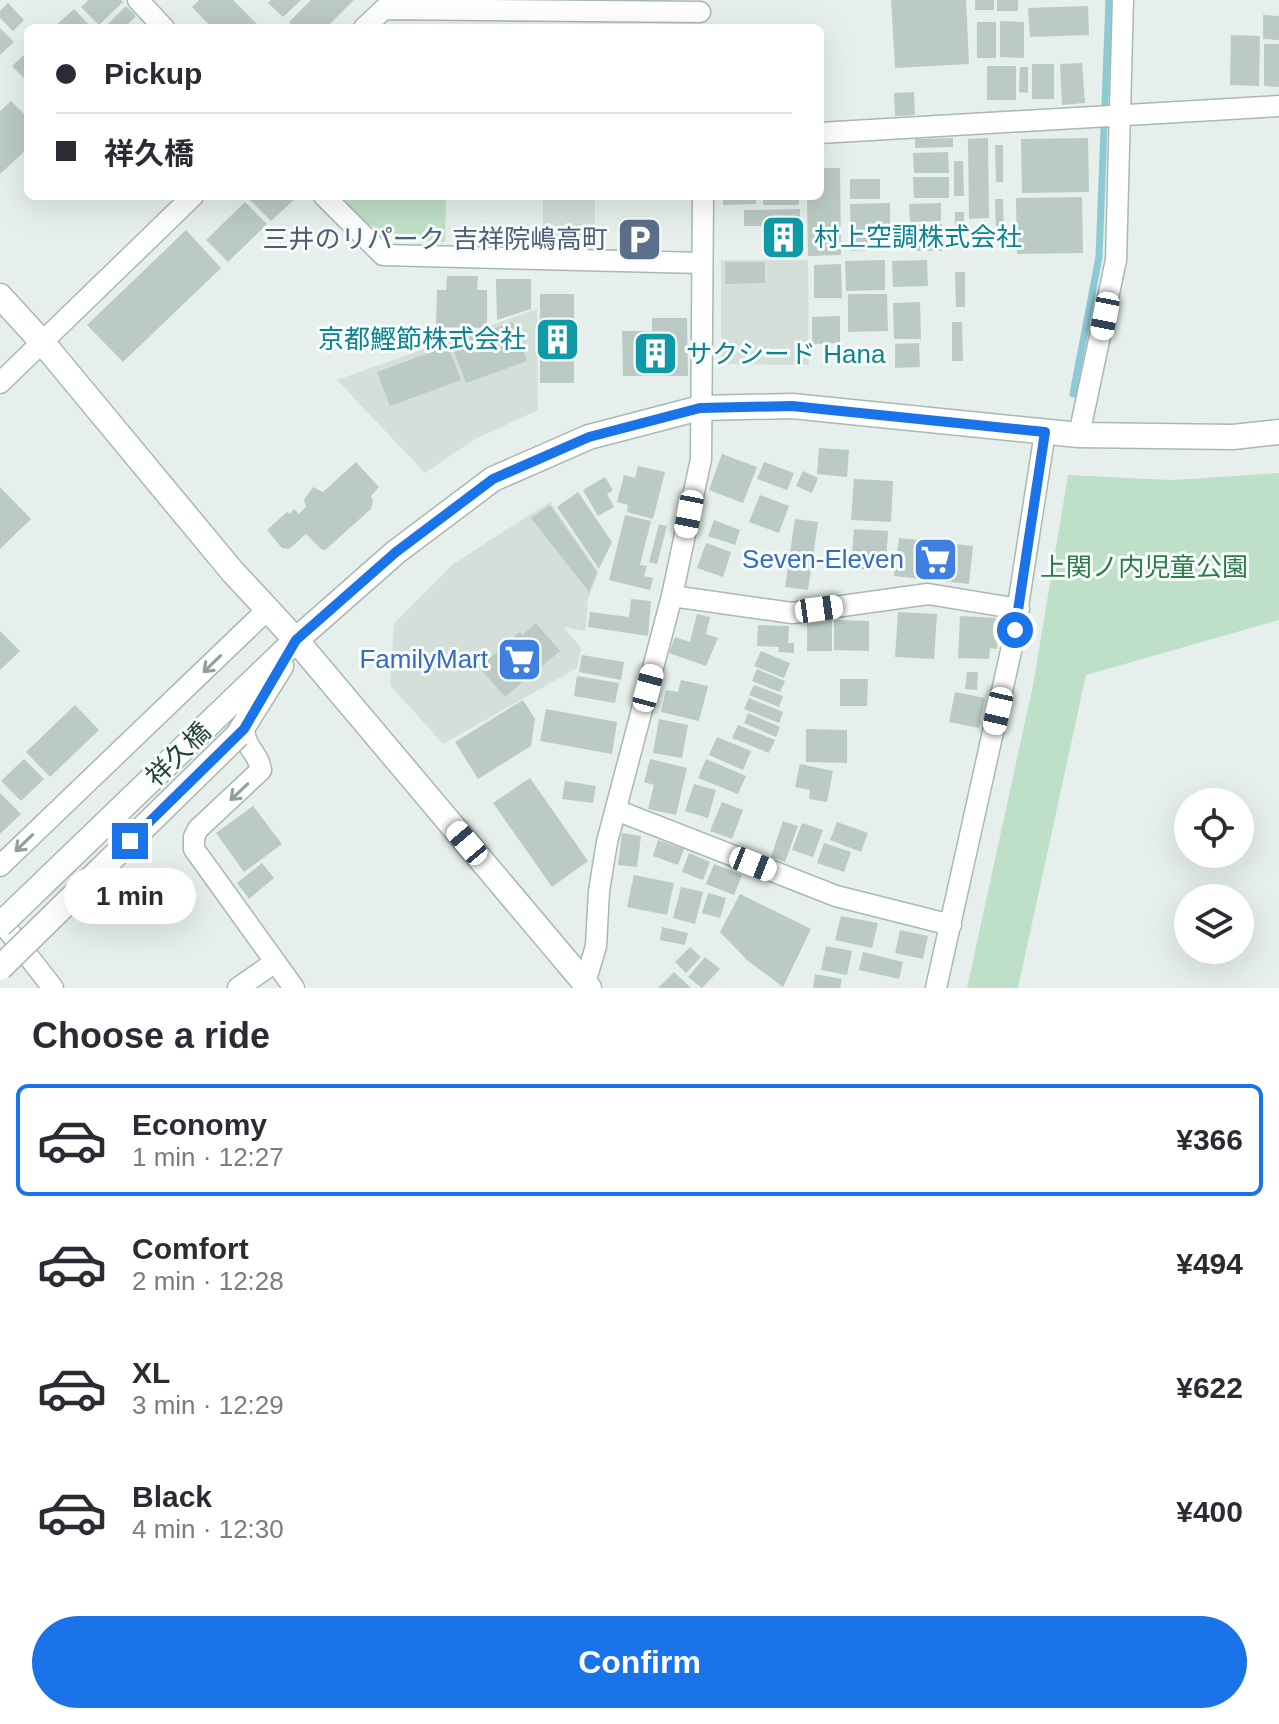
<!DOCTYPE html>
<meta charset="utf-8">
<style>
body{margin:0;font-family:Helvetica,"Noto Sans JP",sans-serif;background:#f2f2f3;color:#2b2b33;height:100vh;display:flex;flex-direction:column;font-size:30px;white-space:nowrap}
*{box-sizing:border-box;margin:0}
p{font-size:26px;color:#7c7c81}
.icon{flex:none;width:44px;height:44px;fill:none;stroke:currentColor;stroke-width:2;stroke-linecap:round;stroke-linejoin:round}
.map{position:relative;height:988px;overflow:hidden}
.side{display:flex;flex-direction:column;background:#fff;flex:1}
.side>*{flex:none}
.guide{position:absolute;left:24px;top:24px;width:800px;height:176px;border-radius:12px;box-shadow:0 8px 32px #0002;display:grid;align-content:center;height:176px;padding:0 32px;background:#fff}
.fabs{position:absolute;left:1174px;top:788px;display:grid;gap:16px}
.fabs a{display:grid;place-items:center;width:80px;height:80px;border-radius:50%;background:#fff;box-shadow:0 8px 32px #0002;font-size:40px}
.end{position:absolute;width:36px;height:36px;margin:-18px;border:10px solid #1a73e8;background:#fff;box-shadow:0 0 0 4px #fff}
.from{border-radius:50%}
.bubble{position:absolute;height:56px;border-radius:28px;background:#fff;box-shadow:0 8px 32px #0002;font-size:26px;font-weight:700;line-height:56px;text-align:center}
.car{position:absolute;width:24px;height:48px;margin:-24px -12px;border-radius:10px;box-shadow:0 0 6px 2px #0007;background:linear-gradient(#fff 24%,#345 0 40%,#fff 0 76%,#345 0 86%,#fff 0)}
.guide b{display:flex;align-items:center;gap:28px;height:76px;font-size:30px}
.guide b+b{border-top:2px solid #e1e1e2}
.guide i{width:20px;height:20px;background:#2b2b33}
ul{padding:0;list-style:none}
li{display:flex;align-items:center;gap:24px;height:112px;margin:0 16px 12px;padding:0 16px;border:4px solid transparent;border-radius:12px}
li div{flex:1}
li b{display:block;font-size:30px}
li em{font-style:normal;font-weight:700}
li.selected{border-color:#1a73e8}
li>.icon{width:72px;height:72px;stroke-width:1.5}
h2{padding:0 32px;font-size:36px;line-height:96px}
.action{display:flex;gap:16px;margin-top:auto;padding:16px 32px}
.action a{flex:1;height:92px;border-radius:48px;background:#1a73e8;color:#fff;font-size:32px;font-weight:700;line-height:92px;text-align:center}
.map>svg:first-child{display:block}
.built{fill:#d4dfda}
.green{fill:#bfe0c8}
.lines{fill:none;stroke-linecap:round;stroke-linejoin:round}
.stream{stroke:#8ec9d4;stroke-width:7}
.building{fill:#bbcac4}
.minor-casing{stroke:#a8b8b2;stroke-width:23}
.tertiary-casing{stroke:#a8b8b2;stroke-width:27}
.minor{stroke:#fff;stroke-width:20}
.tertiary{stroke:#fff;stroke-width:24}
.tertiary-bridge-casing{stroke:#a8b8b2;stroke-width:27;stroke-linecap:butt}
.tertiary-bridge{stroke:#fff;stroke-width:24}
.oneway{stroke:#92a09c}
.route{stroke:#1a73e8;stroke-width:10}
.labels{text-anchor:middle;stroke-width:6;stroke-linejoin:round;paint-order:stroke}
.culture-label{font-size:26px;fill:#0d838f;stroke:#f7fbf9;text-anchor:start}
.service-label{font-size:26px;fill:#4e5e75;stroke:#f7fbf9;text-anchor:end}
.shop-label{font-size:26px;fill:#366cbe;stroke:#f7fbf9;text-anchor:end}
.park-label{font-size:26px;fill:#2d7a4b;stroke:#f7fbf9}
.street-label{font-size:26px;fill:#24423a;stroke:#f7fbf9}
</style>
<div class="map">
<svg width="1279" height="988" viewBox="0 0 1279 988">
<rect width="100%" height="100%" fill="#e6efeb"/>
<path class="built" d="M543,196H595V248H543Z
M721,260H808L809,365L721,364Z
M537,309L538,410L475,439L425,473L337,380Z
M550,502L599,572L586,604L588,605L585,631L564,627L581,648L577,668L443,744L390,685L394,624L453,564Z"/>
<path class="green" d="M341,196H446L445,242L404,239L367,224Z
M1279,473V620L1086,675L1018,988H967L1033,685L1068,475L1172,480Z"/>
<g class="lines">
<path class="stream" d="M1073,394L1099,257L1109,0"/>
</g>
<path class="building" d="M89,0H121L123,2L99,25L81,7Z
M199,0H233L261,28H212L192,7Z
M271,0H301L283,17L268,3Z
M311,0H354L326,28H295L289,22Z
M891,0H966L969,64L895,68Z
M975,0H994V10H975Z
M997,0H1018V11H997Z
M8,3L24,20L13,31L0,18V11Z
M126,6L136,16L124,28H110L107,25Z
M1088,6L1089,35L1030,37L1028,8Z
M74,9L92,28H53Z
M1263,15L1279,16V40L1263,39Z
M1000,21L1024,22V58L1000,57Z
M977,22H996V58H977Z
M0,28L14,42L0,55Z
M1231,35L1260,36L1259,86L1230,85Z
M1264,44H1279V87L1264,86Z
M25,54L28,57V82L12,66Z
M1082,63L1085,103L1062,105L1060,64Z
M1032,64H1054V99H1032Z
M987,66H1016V100H987Z
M1020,67H1028V93L1019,92Z
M914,92L915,115L895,116L894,93Z
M11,101L28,118V148L0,174V111Z
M953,138V147L915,148V139Z
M988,138L989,218L969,219L968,139Z
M1088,138L1089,192L1022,193L1021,139Z
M995,145H1003V182H996Z
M948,152L949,173H914L913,153Z
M954,161H963L964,196H954Z
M820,168H840L841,255L808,256L807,196H820Z
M913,177H949V198H914Z
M850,179H880V199H850Z
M254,196H294L296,198L271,221L250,200Z
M723,196H755L756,204L723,205Z
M763,196H799V205H763Z
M1082,197L1083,253L1017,254L1016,198Z
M995,199H1003L1004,238H996Z
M245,202L267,224L228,262L206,240Z
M890,203V233H869L870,250L851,251L850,204Z
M941,203V221L910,222L909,204Z
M800,209V249H766L765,226H744V210Z
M955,212H964V248H955Z
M942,224V251H909V225Z
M186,230L221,268L123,362L87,325Z
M885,260V290L846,291L845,261Z
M927,260L928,286L893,287L892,261Z
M725,262H765V283L725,284Z
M841,264L842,298H814V265Z
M955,272H965V307H956Z
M447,276H478L477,290H487V328L436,327L437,290H446Z
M496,279H531V309L497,320Z
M540,294H574V383H540Z
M848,294H887L888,331L848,332Z
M920,302L921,339H894L893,303Z
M840,316V343L812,344V317Z
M652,318H687L688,376H623L622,331H652Z
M512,322L514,326L520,324L525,340L520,342L527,361L466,383L451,344Z
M952,322H962L963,361H952Z
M919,343L920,367L895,368V344Z
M448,346L461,380L390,406L377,372Z
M819,448L849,450L847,477L817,474Z
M722,454L757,467L743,503L709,490Z
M356,462L379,487L371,496L373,501L371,509L325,550L321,549L306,534L289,549L282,548L267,530L287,512L290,514L294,509L299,514L306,507L304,500L313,487L323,492Z
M764,462L794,473L787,490L757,479Z
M638,466L665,472L653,519L627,512L628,505L617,502L624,475L635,478Z
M803,471L818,478L812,493L796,486Z
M605,477L613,490L607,494L614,507L598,516L583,490Z
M854,479L893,481L891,522L851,520Z
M0,487L31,519L0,549Z
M578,492L612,542L599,569L557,507Z
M760,495L789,506L779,533L749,522Z
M550,505L597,572L589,592L531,518Z
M625,515L651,521L640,565L647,566L644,576L653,578L650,590L609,580Z
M795,519L818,522L808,590L785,587Z
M714,520L740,530L735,545L708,536Z
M659,524L667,526L657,564L649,562Z
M854,529L888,531L886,561L871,560L870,570L851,568Z
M899,538L973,546L969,584L894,576Z
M706,543L731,552L723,577L697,568Z
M631,599L651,601L648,636L588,627L590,612L629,617Z
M898,612L937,614L934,659L895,657Z
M697,614L710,617L706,634L718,638L706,666L669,653L675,637L690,642Z
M960,616L998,618L997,649L990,648L989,659L958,658Z
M807,620H832V651H807Z
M834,620L869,621V651L834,650Z
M536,623L560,651L505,697L479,667L520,632L522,635Z
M758,625L789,626L788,643H794V653L778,652L779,647L757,646Z
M0,631L20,651L0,670Z
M761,651L790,663L784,678L754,666Z
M582,655L624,662L621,680L579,672Z
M757,669L785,681L780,692L752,681Z
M967,672H978L977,690L965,689Z
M577,676L619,683L615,703L574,696Z
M840,679H868L867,706H840Z
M681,680L708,686L699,721L661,712L666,690L678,692Z
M754,685L783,696L779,707L749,695Z
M955,692L985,698L979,728L949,722Z
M749,698L783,712L779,723L744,709Z
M523,700L535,719L531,746L478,779L455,742Z
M75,705L99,730L50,777L26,752Z
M546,709L617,722L612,754L540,741Z
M748,713L780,727L776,737L744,723Z
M659,719L688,725L682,758L653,753Z
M738,725L775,740L769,753L732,738Z
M806,729L847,730V763L806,762Z
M717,737L751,751L743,770L709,755Z
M24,759L44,779L21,801L1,781Z
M650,759L687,768L676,815L648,809L654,785L644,782Z
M706,759L746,776L738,794L698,778Z
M800,764L833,771L827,802L809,799L810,790L795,787Z
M530,778L588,861L552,887L493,803Z
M565,781L596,786L593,803L562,799Z
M694,784L716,790L708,818L685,811Z
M0,793L21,814L0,834Z
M722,802L743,810L732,839L710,831Z
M253,806L282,844L244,872L216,833Z
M783,821L798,826L785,862L771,857Z
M837,822L868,833L861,852L830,840Z
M802,823L823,830L813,857L792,850Z
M622,833L641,836L637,867L618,865Z
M658,840L684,849L678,865L653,856Z
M824,843L851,852L844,872L817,863Z
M689,853L710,862L703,880L682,872Z
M262,863L274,878L249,899L237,883Z
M714,864L742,875L734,895L706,884Z
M634,875L674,883L667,915L627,907Z
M681,887L703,892L695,924L673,918Z
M708,893L726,898L720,918L702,913Z
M740,894L811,929L783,987L747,960L720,932Z
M841,916L878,923L872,948L835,940Z
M662,927L688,933L685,945L660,940Z
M900,930L928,936L923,959L895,953Z
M826,946L852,951L847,975L821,970Z
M690,947L701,957L686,973L675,962Z
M863,952L903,962L899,979L859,970Z
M705,957L720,969L702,988L688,977Z
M674,972L691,988H658Z
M815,974L842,979L840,988H813Z"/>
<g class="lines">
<defs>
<path id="minor" d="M138,0L164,28
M364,28L384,9L700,12
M820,133L1279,106
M324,196L383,255L702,263
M0,383L193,196
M1079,435L1116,260L1123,0
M672,596L792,613L928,594L1019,609
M244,729C246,751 258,751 261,770L198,829L194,837V849L294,988
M616,810L836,896L951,925
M0,866L268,609
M0,920L53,988
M585,983L596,946L599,891L607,842L672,596L701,459L703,196
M238,988L275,962
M936,988L1011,651L1045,432"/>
<path id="tertiary" d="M0,296L43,343L232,571L296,640L589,988
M217,716L296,640L396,552L493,479L589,437L700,408L792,406L1079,435L1233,437L1279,432
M238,735L281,666"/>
</defs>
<use href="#minor" class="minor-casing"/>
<use href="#tertiary" class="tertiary-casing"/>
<use href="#minor" class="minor"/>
<use href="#tertiary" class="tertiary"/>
<defs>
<path id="tertiary-bridge" d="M0,925L217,716
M0,968L238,735"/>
</defs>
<use href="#tertiary-bridge" class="tertiary-bridge-casing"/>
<use href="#tertiary-bridge" class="tertiary-bridge"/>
</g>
<defs><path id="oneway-shaft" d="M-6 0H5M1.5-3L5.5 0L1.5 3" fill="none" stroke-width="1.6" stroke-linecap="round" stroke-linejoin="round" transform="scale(2)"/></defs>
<g class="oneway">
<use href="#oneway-shaft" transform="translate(212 664) rotate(136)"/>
<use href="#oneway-shaft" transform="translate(239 792) rotate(137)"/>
<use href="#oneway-shaft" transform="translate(24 843) rotate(136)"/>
</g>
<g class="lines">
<path class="route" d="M130,841L244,729L296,640L396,552L493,479L589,437L700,408L792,406L1045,432L1015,630"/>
</g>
<defs>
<symbol id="building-square" viewBox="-11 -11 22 22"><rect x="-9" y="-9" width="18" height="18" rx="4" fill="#0f9aa8" stroke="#f7fbf9"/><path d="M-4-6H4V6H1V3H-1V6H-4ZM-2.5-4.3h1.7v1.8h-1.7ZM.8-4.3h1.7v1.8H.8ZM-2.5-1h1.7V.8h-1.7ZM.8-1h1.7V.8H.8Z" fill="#fff"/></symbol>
<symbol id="parking-square" viewBox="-11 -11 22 22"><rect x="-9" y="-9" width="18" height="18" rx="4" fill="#5c6f8a" stroke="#f7fbf9"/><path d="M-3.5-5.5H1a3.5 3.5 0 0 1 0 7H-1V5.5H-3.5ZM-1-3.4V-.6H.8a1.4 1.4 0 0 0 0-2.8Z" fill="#fff"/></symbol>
<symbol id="supermarket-square" viewBox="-11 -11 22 22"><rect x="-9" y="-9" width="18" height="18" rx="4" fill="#3f7fe0" stroke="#f7fbf9"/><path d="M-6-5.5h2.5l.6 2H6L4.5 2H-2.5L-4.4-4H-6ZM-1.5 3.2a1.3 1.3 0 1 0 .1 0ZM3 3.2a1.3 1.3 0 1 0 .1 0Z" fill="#fff"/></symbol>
</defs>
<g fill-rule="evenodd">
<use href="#building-square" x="758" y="212" width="51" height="51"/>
<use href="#parking-square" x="614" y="214" width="51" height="51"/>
<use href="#building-square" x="532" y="314" width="51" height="51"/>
<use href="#building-square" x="630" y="328" width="51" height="51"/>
<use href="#supermarket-square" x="910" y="534" width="51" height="51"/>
<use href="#supermarket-square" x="494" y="634" width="51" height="51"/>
</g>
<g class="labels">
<g class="culture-label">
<text x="814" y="246">村上空調株式会社</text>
<text x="526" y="348" text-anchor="end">京都鰹節株式会社</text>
<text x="686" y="363">サクシード Hana</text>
</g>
<g class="service-label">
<text x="608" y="248">三井のリパーク 吉祥院嶋高町</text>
</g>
<g class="shop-label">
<text x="904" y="568">Seven-Eleven</text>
<text x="488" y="668">FamilyMart</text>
</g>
<g class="park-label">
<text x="1144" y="576">上関ノ内児童公園</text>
</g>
<g class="street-label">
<text transform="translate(178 754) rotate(-44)" y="9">祥久橋</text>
</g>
</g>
</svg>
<div class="fabs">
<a><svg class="icon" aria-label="locate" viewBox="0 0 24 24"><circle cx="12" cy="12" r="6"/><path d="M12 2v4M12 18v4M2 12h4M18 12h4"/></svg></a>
<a><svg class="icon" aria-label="layers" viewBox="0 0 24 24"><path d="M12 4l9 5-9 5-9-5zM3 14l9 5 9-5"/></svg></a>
</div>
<i class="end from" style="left:1015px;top:630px"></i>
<i class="end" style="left:130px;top:841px"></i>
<div class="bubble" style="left:64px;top:868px;width:132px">1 min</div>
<i class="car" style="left:1105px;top:316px;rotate:191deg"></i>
<i class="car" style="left:689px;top:514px;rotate:191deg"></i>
<i class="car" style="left:819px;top:609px;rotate:82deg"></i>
<i class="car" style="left:648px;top:688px;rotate:15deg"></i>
<i class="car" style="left:998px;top:711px;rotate:193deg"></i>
<i class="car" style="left:467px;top:843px;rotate:320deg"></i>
<i class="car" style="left:753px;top:864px;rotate:112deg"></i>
<div class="guide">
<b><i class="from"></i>Pickup</b>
<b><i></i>祥久橋</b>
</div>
</div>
<section class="side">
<h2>Choose a ride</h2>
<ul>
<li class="selected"><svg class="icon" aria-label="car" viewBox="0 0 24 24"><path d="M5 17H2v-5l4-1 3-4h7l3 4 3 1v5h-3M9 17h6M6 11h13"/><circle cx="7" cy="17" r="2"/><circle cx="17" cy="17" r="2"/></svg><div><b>Economy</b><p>1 min · 12:27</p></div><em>¥366</em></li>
<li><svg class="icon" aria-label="car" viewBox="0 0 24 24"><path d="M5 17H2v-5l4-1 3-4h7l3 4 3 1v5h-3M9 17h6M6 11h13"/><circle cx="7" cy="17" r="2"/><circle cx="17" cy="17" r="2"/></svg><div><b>Comfort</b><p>2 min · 12:28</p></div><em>¥494</em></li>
<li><svg class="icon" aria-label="car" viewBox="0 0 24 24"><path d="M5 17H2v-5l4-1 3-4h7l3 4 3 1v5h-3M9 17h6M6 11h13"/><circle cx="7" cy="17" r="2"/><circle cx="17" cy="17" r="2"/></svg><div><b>XL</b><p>3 min · 12:29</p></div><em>¥622</em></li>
<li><svg class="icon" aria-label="car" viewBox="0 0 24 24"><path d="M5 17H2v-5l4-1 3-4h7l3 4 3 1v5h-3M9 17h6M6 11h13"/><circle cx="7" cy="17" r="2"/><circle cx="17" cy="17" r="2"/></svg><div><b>Black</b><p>4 min · 12:30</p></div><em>¥400</em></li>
</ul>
<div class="action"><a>Confirm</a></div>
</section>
